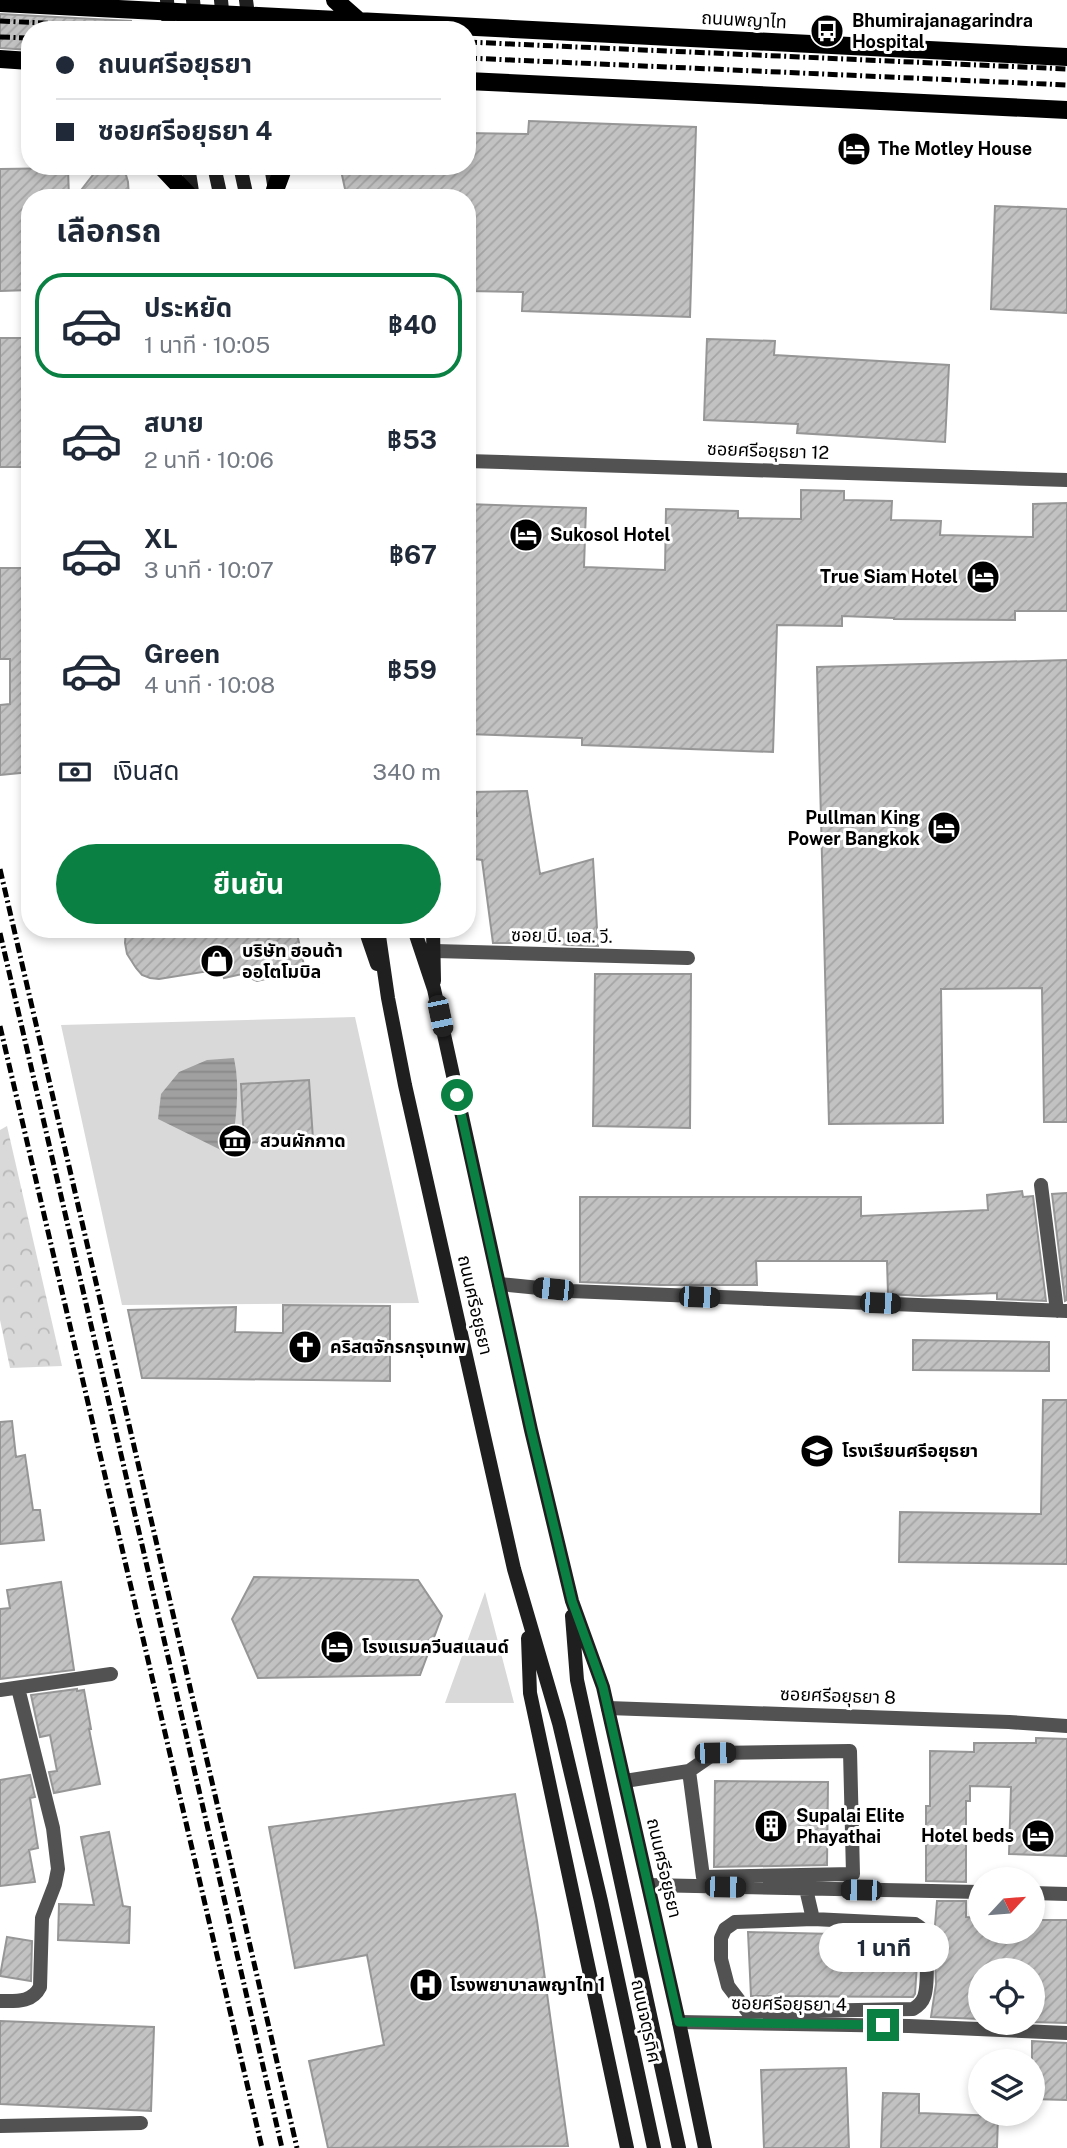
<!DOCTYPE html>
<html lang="th">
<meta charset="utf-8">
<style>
body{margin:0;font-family:"Public Sans","Noto Sans Thai",sans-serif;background:#f2f2f3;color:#1f2937;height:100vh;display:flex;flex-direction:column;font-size:26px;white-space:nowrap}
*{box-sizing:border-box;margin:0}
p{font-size:23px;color:#747a83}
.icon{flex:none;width:38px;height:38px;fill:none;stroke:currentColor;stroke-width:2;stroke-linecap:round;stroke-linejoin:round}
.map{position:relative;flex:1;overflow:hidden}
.sheet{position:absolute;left:21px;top:189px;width:455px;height:749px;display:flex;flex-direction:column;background:#fff;border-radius:28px;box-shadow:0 4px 10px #0003}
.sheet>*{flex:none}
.banner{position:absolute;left:21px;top:21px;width:455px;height:154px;border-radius:28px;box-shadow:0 4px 10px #0003;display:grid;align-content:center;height:154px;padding:0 35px;background:#fff}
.needle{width:46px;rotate:64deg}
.buttons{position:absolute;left:968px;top:1867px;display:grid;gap:14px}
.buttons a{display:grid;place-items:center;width:77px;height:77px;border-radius:50%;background:#fff;box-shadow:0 4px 10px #0003;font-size:35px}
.end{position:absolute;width:32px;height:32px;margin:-16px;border:9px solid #0b8043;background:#fff;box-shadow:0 0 0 4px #fff}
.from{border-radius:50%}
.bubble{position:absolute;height:49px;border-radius:24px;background:#fff;box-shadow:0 4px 10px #0003;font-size:23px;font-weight:700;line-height:49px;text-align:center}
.car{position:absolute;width:21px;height:42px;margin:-21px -10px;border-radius:9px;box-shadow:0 0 5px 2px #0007;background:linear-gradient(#222 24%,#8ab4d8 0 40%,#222 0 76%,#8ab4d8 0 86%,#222 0)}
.banner b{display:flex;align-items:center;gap:24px;height:66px;font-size:26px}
.banner b+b{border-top:2px solid #e0e1e3}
.banner i{width:18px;height:18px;background:#1f2937}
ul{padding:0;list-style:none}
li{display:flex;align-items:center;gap:21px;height:105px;margin:0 14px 10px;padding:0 21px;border:4px solid transparent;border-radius:28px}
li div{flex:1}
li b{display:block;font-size:26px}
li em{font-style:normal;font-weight:700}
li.active{border-color:#0b8043}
li>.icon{width:63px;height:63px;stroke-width:1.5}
h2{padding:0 35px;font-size:32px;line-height:84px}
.pay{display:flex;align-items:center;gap:18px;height:77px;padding:0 35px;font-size:26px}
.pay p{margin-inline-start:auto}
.cta{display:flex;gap:14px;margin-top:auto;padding:14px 35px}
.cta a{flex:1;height:80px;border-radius:42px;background:#0b8043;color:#fff;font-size:28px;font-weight:700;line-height:80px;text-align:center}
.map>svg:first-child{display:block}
.forest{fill:url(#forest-crowns)}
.garden{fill:#d9d9d9}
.water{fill:url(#water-rules)}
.building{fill:url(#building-hatch);stroke:#969696;stroke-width:2}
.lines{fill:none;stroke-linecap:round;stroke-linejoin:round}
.minor{stroke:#525252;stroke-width:14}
.secondary{stroke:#1f1f1f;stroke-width:14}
.primary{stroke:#000;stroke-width:18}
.rail{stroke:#000;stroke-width:5;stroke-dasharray:10 3.5 2 3.5;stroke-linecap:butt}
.route{stroke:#0b8043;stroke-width:9}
.labels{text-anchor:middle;stroke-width:6;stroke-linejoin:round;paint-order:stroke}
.street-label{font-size:18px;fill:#000;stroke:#fff}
.poi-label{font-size:18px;font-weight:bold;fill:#000;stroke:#fff;text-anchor:start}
</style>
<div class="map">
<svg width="1067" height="2148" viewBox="0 0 1067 2148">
<defs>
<pattern id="forest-crowns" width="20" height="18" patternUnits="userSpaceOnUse" patternTransform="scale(1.75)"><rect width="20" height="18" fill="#d9d9d9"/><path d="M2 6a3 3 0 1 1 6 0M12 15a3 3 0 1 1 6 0" fill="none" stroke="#b8b8b8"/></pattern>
<pattern id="water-rules" width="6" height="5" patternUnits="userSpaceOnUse" patternTransform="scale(1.75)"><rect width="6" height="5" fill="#a0a0a0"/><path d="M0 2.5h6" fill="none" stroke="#888"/></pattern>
<pattern id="building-hatch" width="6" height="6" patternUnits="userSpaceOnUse" patternTransform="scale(1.75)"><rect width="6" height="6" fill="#c2c2c2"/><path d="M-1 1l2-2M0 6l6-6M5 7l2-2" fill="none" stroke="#a5a5a5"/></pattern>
</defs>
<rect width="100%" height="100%" fill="#fff"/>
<path class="forest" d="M7,1126L62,1366L10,1368L0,1320V1130Z"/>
<path class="garden" d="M355,1017L419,1303L122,1305L61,1025Z
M485,1592L514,1703H445Z"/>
<path class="water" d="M234,1058C241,1090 235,1123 231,1155L158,1119L161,1094L179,1072L207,1060Z"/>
<path class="building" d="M0,14L131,21V30H30V50L0,48Z
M529,121L696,127L690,317L522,311L523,292L467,291V198H347L340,166H467V133L528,134Z
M112,166L121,170L126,175L128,182L129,198H75L96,171L102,167Z
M68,168L69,198H30V290L0,291V169Z
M995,206L1067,209V313L991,309Z
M0,338H30V467H0Z
M707,339L775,341L774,355L949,365L945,442L797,433L798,424L704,420Z
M801,490L844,491V500L892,501L891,520L941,521L940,535L1033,537V504L1067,503V611H1015V620L894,619V618L842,616V626L777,625L773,752L582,745V738L467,734V504L586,508L584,567L665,570L666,509L738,511V518L801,519Z
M0,568H24V608H30V772L0,775V705L10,704V659H0Z
M1067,660V1122H1044L1042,988L941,989L943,1123L829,1124L817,667Z
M527,791L540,874L593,859L598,946L567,945L532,940L511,943H493L482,860L467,858V816H477L472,792Z
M126,929H296L305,970L257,981L242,974L224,978L221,969L159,979L150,978L142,975L136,968L127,954L125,943Z
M595,974H691L690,1128L593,1126Z
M309,1080L313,1139L244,1143L241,1084Z
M1022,1191L1023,1197L1033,1196L1046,1301L997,1299V1293L923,1296L888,1294L887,1261H756L757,1285H660L580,1282V1197H861V1216L988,1210L987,1195Z
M1067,1193V1300L1065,1301L1052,1194Z
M283,1305L390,1306V1381L142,1378L128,1310L236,1307L235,1332L283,1333Z
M913,1340L1049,1342V1371L913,1370Z
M1043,1400H1067V1564L899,1562L900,1512L1041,1514Z
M12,1421L16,1457L25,1455L33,1510H40L44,1540L0,1544V1422Z
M254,1577L418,1580L442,1616L420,1675L258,1678L232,1619Z
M61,1582L74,1670L0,1679V1609L10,1608L7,1590Z
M77,1689V1691L84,1690L91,1729H89L100,1784L54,1793L49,1772L57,1771L50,1735L40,1737L31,1695Z
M1036,1738L1067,1739V1856L1009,1854L1011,1787L970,1786V1801H966V1882L926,1881V1806H930V1751L974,1752V1743H1036Z
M30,1775L35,1797L30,1798L38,1848L29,1850L35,1882L0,1886V1780Z
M715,1781L828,1782L827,1865L714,1867Z
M515,1794L537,1921L568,2146L328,2148L309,2061L384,2045L367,1955L295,1968L269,1827Z
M109,1832L123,1906L130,1907L129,1943L58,1940L59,1904L94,1905L81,1837Z
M937,1901H966V1917L980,1918V1932H1032V1920H1067V2023L1032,2022V1970H980V2019L931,2017L936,1984L934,1937Z
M748,1932L915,1936L917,1964L915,1994L913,1997L751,1996Z
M7,1937L32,1941L31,1981L0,1976Z
M0,2021L154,2027L151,2111L0,2104Z
M1032,2041L1067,2043V2100L1032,2099Z
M846,2068L849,2148H764L761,2070Z
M883,2093L919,2094V2113L998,2116L997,2148H881Z"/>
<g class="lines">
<path class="minor" d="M467,461L1067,480
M435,951L688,958
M1041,1185L1057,1311
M499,1284L570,1291L1067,1311
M0,1690L111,1674
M608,1708L1009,1722L1067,1726
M625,1781L689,1771L715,1753L850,1751L853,1874L703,1877L689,1771
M649,1885L980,1892
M806,1889L813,1919
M1032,1893L1067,1894
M813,1919L915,1924C918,1926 921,1927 923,1931C928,1941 928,1987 924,1997C922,2003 918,2006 913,2009L748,2012L728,1986L721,1959V1938L725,1929L735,1922Z
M0,2001C16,2001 32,2003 40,1987L42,1918L55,1884L58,1869L53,1828L18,1688
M679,2022L909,2026L1067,2033
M0,2126L141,2123"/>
<path class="secondary" d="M167,0L169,30
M193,0L196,30
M221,0L224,30
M246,0L250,30
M188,166L193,198
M214,166L221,198
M240,166L247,198
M271,166L275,190
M365,929L377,964
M378,929L388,998L405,1085L514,1569L559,1723L601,1901L654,2148
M414,929L434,989L531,1430L572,1601L603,1687L679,2022L705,2148
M433,929L434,981
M572,1616L577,1680L679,2148
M528,1638L530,1693L627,2148"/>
<path class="primary" d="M335,0L360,22
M0,3L1067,57
M0,59L30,61
M467,81L1067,110
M161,166L191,198
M275,190L284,166"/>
<path class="rail" d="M0,21L195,30
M0,37L30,38
M467,42L1067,69
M467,58L1067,85
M0,869L297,2148
M0,933L282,2148
M0,1026L262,2148"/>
</g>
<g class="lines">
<path class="route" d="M457,1095L531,1430L572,1601L603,1687L679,2022L883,2025"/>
</g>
<defs>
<symbol id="bus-disc" viewBox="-11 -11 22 22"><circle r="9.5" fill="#000" stroke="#fff"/><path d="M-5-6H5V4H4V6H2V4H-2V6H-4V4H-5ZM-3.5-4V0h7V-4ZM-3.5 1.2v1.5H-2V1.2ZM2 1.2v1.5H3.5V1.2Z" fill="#fff"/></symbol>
<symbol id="hotel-disc" viewBox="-11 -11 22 22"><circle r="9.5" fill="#000" stroke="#fff"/><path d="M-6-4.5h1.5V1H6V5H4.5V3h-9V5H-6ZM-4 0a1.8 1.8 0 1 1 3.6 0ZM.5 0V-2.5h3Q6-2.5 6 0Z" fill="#fff"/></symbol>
<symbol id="shop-disc" viewBox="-11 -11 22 22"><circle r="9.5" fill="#000" stroke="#fff"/><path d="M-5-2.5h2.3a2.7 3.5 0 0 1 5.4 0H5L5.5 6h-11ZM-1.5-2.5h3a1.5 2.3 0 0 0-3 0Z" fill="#fff"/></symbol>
<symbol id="museum-disc" viewBox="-11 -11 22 22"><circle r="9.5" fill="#000" stroke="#fff"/><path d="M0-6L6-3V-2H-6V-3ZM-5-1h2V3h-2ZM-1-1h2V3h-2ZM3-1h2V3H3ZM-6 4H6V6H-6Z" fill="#fff"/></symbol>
<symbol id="church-disc" viewBox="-11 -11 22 22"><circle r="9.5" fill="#000" stroke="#fff"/><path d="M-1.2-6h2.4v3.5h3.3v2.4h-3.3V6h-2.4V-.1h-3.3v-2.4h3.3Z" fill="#fff"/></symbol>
<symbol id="school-disc" viewBox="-11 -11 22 22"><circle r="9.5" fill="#000" stroke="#fff"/><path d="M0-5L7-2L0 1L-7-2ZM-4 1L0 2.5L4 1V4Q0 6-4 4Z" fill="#fff"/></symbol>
<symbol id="building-disc" viewBox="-11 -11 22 22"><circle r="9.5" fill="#000" stroke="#fff"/><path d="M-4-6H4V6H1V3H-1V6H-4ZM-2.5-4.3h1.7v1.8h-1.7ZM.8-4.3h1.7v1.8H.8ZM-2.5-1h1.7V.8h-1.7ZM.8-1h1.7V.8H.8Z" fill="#fff"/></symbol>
<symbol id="hospital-disc" viewBox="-11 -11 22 22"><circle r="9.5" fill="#000" stroke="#fff"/><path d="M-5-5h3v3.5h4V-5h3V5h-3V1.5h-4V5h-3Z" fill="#fff"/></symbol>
</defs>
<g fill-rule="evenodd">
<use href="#bus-disc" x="808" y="12" width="38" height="38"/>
<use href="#hotel-disc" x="835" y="130" width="38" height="38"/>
<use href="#hotel-disc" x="507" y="516" width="38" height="38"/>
<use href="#hotel-disc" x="964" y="558" width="38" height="38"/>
<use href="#hotel-disc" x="925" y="809" width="38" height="38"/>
<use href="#shop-disc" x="198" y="942" width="38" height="38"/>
<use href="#museum-disc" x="216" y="1122" width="38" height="38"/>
<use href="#church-disc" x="286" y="1328" width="38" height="38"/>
<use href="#school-disc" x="798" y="1432" width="38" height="38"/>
<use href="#hotel-disc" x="318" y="1628" width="38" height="38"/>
<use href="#building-disc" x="752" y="1807" width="38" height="38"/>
<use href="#hotel-disc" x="1019" y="1817" width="38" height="38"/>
<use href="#hospital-disc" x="407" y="1966" width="38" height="38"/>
</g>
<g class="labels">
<g class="street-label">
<text transform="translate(744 20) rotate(3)" y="6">ถนนพญาไท</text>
<text transform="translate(768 451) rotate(2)" y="6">ซอยศรีอยุธยา 12</text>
<text transform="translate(562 936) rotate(1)" y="6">ซอย บี. เอส. วี.</text>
<text transform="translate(475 1305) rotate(77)" y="6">ถนนศรีอยุธยา</text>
<text transform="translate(838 1696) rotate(2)" y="6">ซอยศรีอยุธยา 8</text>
<text transform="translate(664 1868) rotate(77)" y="6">ถนนศรีอยุธยา</text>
<text transform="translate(789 2004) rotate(1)" y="6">ซอยศรีอยุธยา 4</text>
<text transform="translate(646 2021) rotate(78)" y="6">ถนนจตุรทิศ</text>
</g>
<g class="poi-label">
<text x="852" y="27">Bhumirajanagarindra<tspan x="852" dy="21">Hospital</tspan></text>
<text x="878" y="155">The Motley House</text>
<text x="550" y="541">Sukosol Hotel</text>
<text x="958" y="583" text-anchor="end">True Siam Hotel</text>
<text x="920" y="824" text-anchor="end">Pullman King<tspan x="920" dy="21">Power Bangkok</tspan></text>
<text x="242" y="957">บริษัท ฮอนด้า<tspan x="242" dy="21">ออโตโมบิล</tspan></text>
<text x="260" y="1147">สวนผักกาด</text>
<text x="330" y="1353">คริสตจักรกรุงเทพ</text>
<text x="842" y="1457">โรงเรียนศรีอยุธยา</text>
<text x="362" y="1653">โรงแรมควีนสแลนด์</text>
<text x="796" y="1822">Supalai Elite<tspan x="796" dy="21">Phayathai</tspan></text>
<text x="1014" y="1842" text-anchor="end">Hotel beds</text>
<text x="450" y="1991">โรงพยาบาลพญาไท 1</text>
</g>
</g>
</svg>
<div class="buttons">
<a><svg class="needle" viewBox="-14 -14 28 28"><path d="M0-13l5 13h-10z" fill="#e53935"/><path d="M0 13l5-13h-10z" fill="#747a83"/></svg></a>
<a><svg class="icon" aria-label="locate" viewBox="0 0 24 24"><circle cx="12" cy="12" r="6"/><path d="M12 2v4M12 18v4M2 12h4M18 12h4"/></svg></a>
<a><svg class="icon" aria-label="layers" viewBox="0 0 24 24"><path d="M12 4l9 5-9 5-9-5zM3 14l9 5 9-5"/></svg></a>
</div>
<i class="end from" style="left:457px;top:1095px"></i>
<i class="end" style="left:883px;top:2025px"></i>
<div class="bubble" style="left:819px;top:1923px;width:130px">1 นาที</div>
<i class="car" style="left:440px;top:1016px;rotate:168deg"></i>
<i class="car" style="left:553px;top:1289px;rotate:276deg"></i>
<i class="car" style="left:699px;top:1297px;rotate:92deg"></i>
<i class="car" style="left:880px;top:1303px;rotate:92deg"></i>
<i class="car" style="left:715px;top:1753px;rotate:89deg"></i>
<i class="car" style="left:725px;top:1887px;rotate:91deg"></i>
<i class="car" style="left:861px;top:1890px;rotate:271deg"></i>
<div class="banner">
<b><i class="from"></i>ถนนศรีอยุธยา</b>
<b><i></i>ซอยศรีอยุธยา 4</b>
</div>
<section class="sheet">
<h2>เลือกรถ</h2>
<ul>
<li class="active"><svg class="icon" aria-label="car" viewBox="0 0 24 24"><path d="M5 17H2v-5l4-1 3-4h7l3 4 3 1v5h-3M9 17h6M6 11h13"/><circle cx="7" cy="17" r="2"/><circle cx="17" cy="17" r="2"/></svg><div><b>ประหยัด</b><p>1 นาที · 10:05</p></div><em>฿40</em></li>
<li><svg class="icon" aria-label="car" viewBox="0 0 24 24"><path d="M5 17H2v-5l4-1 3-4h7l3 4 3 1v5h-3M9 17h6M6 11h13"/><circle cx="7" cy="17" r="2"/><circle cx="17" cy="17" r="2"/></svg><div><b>สบาย</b><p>2 นาที · 10:06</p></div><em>฿53</em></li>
<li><svg class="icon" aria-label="car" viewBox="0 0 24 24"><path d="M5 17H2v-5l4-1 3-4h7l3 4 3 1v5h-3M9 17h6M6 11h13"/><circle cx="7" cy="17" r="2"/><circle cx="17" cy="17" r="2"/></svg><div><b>XL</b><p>3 นาที · 10:07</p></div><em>฿67</em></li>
<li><svg class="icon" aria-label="car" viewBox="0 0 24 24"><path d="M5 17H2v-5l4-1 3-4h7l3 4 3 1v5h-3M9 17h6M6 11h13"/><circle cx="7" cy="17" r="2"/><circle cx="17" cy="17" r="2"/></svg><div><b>Green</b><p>4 นาที · 10:08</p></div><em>฿59</em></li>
</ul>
<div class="pay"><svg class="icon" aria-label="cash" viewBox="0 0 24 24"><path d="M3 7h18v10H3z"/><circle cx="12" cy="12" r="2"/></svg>เงินสด<p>340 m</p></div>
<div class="cta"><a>ยืนยัน</a></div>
</section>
</div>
